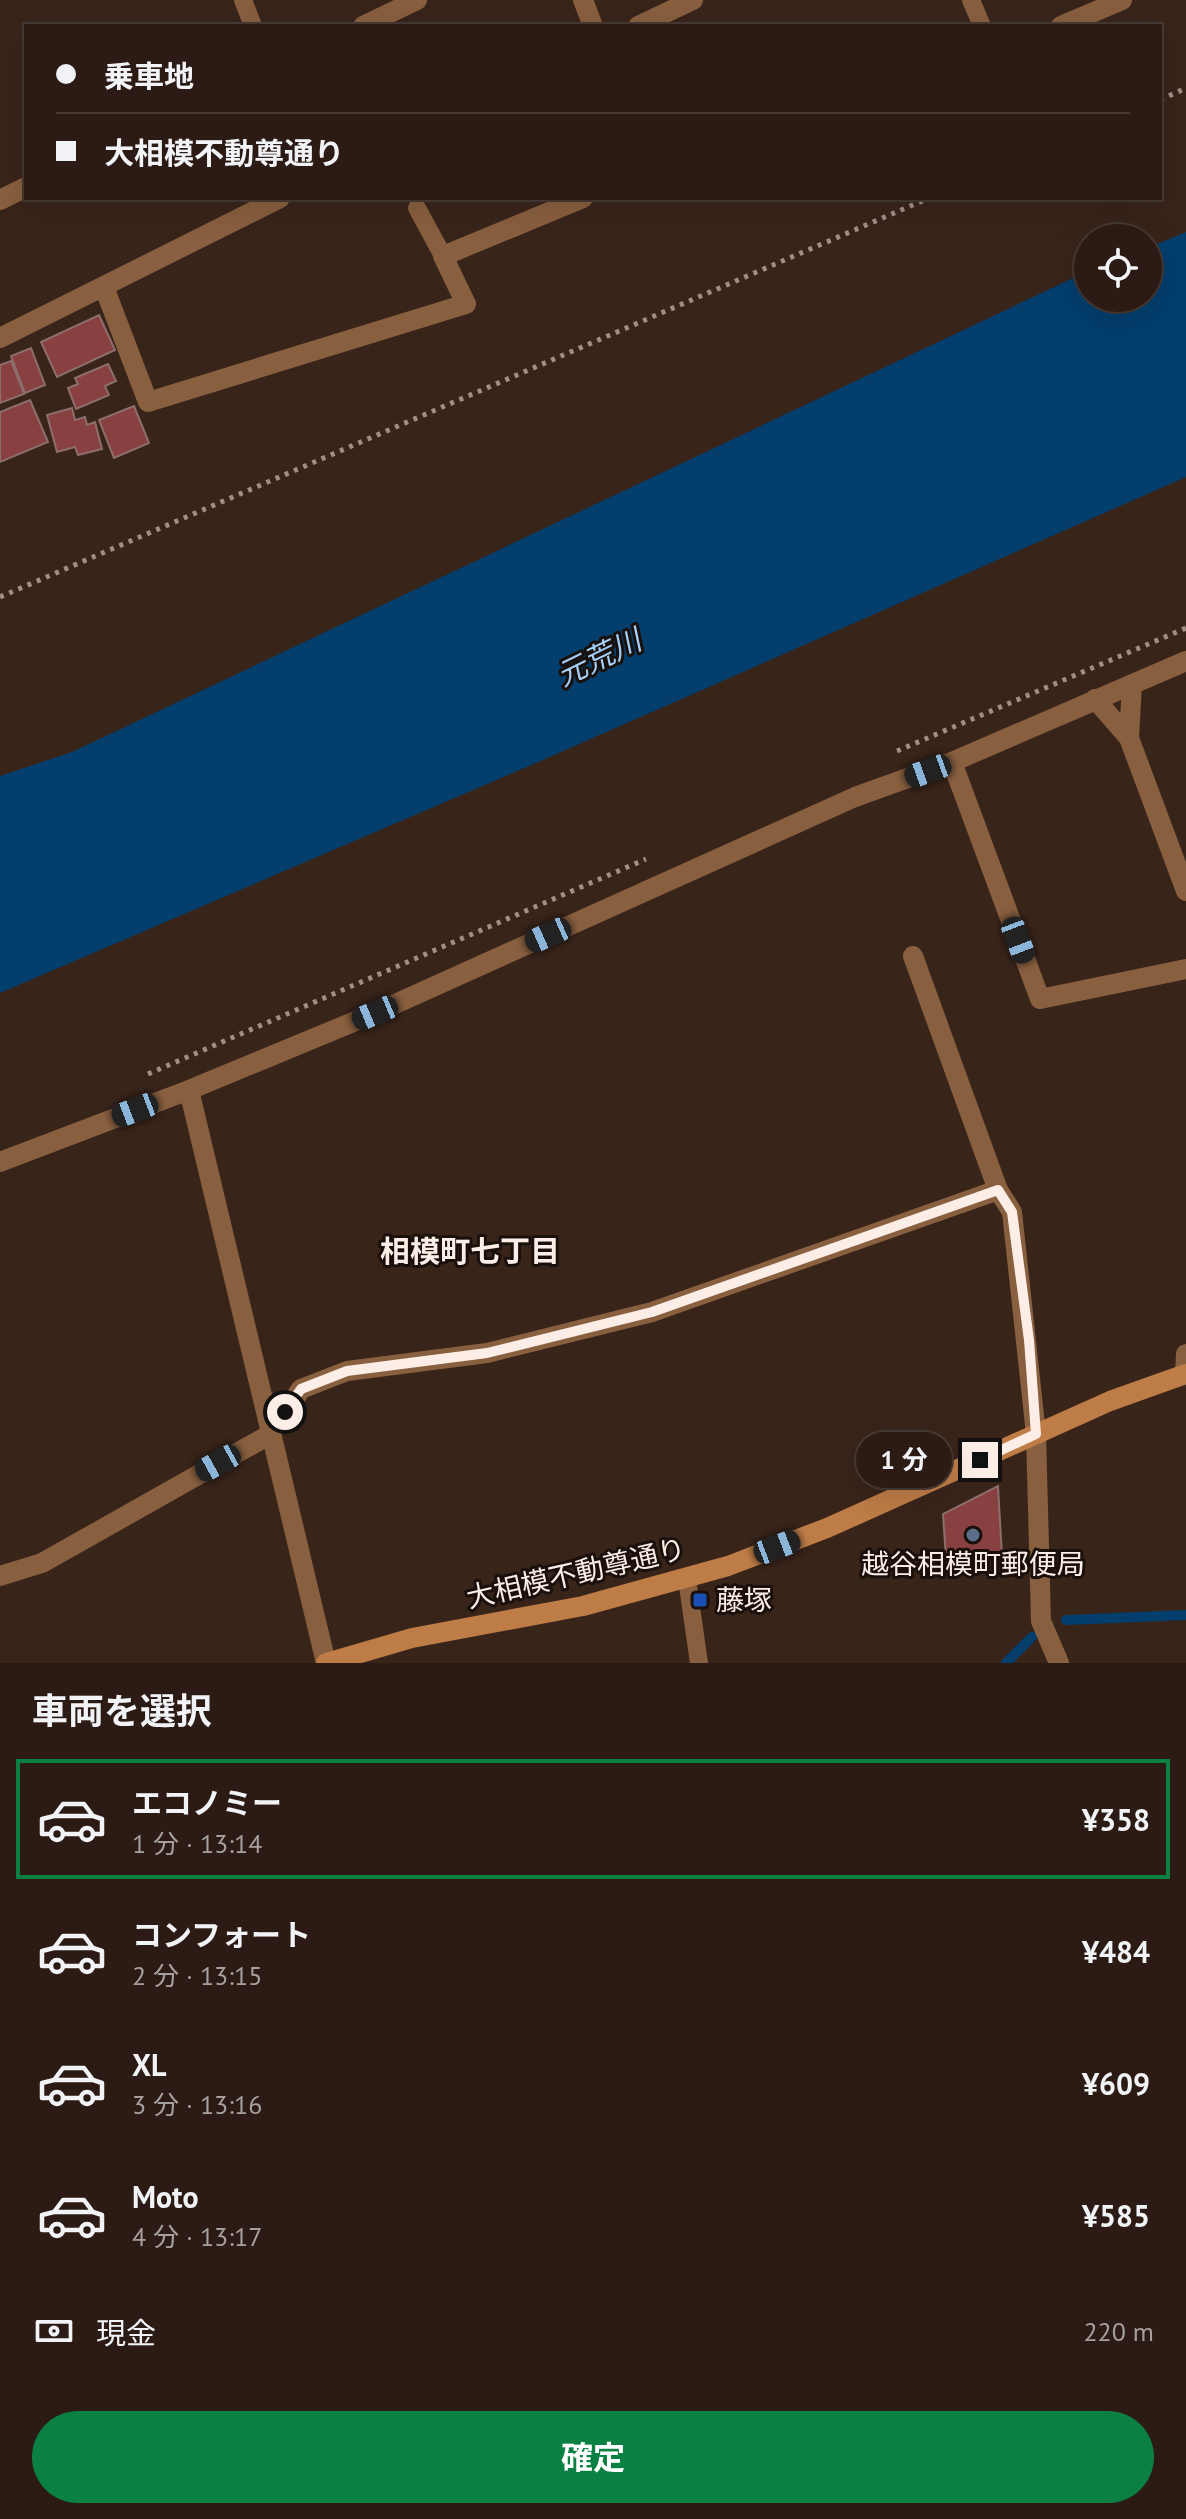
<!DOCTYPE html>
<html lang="ja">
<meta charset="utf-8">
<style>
body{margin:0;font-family:"PT Sans","Noto Sans JP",sans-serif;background:#372822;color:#f1f3f6;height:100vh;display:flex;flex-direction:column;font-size:30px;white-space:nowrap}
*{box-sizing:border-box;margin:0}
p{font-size:26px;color:#a6a1a0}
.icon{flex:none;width:44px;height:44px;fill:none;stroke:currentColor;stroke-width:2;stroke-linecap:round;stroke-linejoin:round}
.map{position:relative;height:1663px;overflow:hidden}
.side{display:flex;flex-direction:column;background:#2b1b14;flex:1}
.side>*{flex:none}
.guide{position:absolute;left:24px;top:24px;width:1138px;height:176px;border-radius:0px;box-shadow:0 8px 32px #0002,0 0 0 2px #473934;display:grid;align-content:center;height:176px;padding:0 32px;background:#2b1b14}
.controls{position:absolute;left:1074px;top:224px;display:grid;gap:16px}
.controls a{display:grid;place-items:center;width:88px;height:88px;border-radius:50%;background:#2b1b14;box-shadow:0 8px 32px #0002,0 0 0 2px #473934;font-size:40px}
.end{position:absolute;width:36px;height:36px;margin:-18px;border:10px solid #fcede6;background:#111;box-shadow:0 0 0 4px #111}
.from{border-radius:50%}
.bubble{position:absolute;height:56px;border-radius:28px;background:#2b1b14;box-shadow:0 8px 32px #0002,0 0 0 2px #473934;font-size:26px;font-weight:700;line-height:56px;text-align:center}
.car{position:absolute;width:24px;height:48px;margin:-24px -12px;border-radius:10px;box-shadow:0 0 6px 2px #0007;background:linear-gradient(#222 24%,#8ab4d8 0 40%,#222 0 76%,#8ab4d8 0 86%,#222 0)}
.guide b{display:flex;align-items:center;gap:28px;height:76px;font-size:30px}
.guide b+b{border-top:2px solid #473934}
.guide i{width:20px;height:20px;background:#f1f3f6}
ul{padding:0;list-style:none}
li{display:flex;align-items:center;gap:24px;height:120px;margin:0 16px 12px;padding:0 16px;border:4px solid transparent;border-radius:0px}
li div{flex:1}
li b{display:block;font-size:30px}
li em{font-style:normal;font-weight:700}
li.on{border-color:#0b8043}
li>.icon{width:72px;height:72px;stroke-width:1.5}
h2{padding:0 32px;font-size:36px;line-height:96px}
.pay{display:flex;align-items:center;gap:20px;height:88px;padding:0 32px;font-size:30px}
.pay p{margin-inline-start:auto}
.action{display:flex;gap:16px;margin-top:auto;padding:16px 32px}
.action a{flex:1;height:92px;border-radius:48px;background:#0b8043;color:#fff;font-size:32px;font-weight:700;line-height:92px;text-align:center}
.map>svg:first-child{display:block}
.water{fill:#033e6d}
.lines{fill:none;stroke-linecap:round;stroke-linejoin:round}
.stream{stroke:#033e6d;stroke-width:10}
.building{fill:#884140;stroke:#8c6e6d;stroke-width:2}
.path{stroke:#a18f87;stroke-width:5;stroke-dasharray:4 6;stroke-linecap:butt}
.lane{stroke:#885f3f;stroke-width:18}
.street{stroke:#885f3f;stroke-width:20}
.secondary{stroke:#be7c46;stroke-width:20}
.route{stroke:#fcede6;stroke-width:10}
.service-dot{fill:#5c6f8a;stroke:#19100b;stroke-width:3}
.transit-dot{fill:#1a4fb4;stroke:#19100b;stroke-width:3}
.labels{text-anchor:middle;stroke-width:6;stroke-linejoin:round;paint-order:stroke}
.poi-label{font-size:28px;fill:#fcede6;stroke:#19100b}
.street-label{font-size:28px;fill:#fcede6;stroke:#19100b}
.water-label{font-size:30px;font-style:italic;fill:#a4cffb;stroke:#19100b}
.neighbourhood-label{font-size:30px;font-weight:bold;fill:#fcede6;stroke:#19100b}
</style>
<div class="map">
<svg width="1186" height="1663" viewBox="0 0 1186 1663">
<rect width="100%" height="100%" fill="#39241a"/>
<path class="water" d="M1186,232V477L536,763L0,993V776L72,752L1069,280L1088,273V298H1148V248Z"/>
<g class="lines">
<path class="stream" d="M1066,1620L1186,1615
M1006,1663L1032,1637"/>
</g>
<path class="building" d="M99,315L115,350L57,377L41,342Z
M31,348L45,385L25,393L11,356Z
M11,361L24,394L0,403V365Z
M108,364L116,381L105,386L109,395L76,409L68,388L78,384L75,378Z
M30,400L48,442L0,462V412Z
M134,406L149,443L114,458L99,420Z
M72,408L75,420L85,417L87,425L95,422L102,449L78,455L75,447L57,452L47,415Z
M998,1486L1002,1556L946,1559L943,1514Z"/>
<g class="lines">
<path class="path" d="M1160,100L1186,88
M0,597L929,198
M897,751L1186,628
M148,1074L646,859"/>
<path class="lane" d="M243,0L253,26
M971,0L982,26
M417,208L443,256
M687,1579L699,1663"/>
<path class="street" d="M583,0L593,26
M363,26L417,0
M638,26L693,0
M1061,26L1122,0
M0,200L26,187
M104,287L148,402L466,304L443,256L583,198
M0,338L280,198
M1095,699L1129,738L1186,891
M1129,738L1132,684
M952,762L1040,999L1186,969
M913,956L998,1190L1012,1212L1036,1434L1041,1621L1059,1663
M189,1090L326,1663
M0,1162L189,1090L375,1013L855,797L952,762L1186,661
M1185,1374L1186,1354
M0,1576L42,1563L269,1435L301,1389L347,1371L487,1353L652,1312L998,1190"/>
<path class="secondary" d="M326,1663L412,1638L583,1606L728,1566L827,1528L1110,1401L1186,1374"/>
</g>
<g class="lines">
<path class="route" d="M285,1412L301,1389L347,1371L487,1353L652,1312L998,1190L1012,1212L1029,1340L1036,1434L980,1460"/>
</g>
<circle class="service-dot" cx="973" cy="1535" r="8"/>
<rect class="transit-dot" x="692" y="1592" width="16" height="16" rx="4"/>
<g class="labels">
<g class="poi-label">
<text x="973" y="1574">越谷相模町郵便局</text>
<text x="716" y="1610" text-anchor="start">藤塚</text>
</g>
<g class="street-label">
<text transform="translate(576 1573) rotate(-13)" y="10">大相模不動尊通り</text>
</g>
<g class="water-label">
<text transform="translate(599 658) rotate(-26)" y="10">元荒川</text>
</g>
<g class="neighbourhood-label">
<text x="470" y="1262">相模町七丁目</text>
</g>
</g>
</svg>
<div class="controls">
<a><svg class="icon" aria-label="locate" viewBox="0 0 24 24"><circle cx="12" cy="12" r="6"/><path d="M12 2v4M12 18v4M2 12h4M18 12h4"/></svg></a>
</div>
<i class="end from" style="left:285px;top:1412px"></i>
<i class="end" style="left:980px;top:1460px"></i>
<div class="bubble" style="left:856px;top:1432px;width:96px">1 分</div>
<i class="car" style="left:928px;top:771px;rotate:250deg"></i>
<i class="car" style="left:548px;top:935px;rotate:246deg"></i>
<i class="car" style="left:1018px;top:940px;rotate:159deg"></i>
<i class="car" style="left:375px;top:1013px;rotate:247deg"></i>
<i class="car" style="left:135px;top:1110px;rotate:249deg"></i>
<i class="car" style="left:218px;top:1463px;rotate:241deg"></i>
<i class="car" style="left:777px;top:1547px;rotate:69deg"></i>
<div class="guide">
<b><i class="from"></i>乗車地</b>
<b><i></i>大相模不動尊通り</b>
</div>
</div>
<section class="side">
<h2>車両を選択</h2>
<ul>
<li class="on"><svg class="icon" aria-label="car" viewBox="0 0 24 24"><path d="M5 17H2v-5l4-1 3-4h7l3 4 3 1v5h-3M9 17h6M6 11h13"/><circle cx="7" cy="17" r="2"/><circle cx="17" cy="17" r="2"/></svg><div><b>エコノミー</b><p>1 分 · 13:14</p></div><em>¥358</em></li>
<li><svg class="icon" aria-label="car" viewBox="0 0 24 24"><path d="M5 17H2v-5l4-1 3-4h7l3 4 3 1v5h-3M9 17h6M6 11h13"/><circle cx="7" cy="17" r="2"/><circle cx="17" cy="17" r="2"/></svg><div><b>コンフォート</b><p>2 分 · 13:15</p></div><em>¥484</em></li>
<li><svg class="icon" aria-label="car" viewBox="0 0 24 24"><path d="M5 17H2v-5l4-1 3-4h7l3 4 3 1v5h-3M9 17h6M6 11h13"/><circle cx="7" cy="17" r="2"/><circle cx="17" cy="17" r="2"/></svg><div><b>XL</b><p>3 分 · 13:16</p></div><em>¥609</em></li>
<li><svg class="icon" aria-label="car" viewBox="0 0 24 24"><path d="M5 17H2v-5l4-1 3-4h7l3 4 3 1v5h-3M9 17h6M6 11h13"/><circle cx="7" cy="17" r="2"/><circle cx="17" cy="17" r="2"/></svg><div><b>Moto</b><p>4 分 · 13:17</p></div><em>¥585</em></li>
</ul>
<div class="pay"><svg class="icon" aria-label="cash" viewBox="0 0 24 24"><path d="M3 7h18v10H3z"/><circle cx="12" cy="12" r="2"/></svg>現金<p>220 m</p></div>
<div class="action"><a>確定</a></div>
</section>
